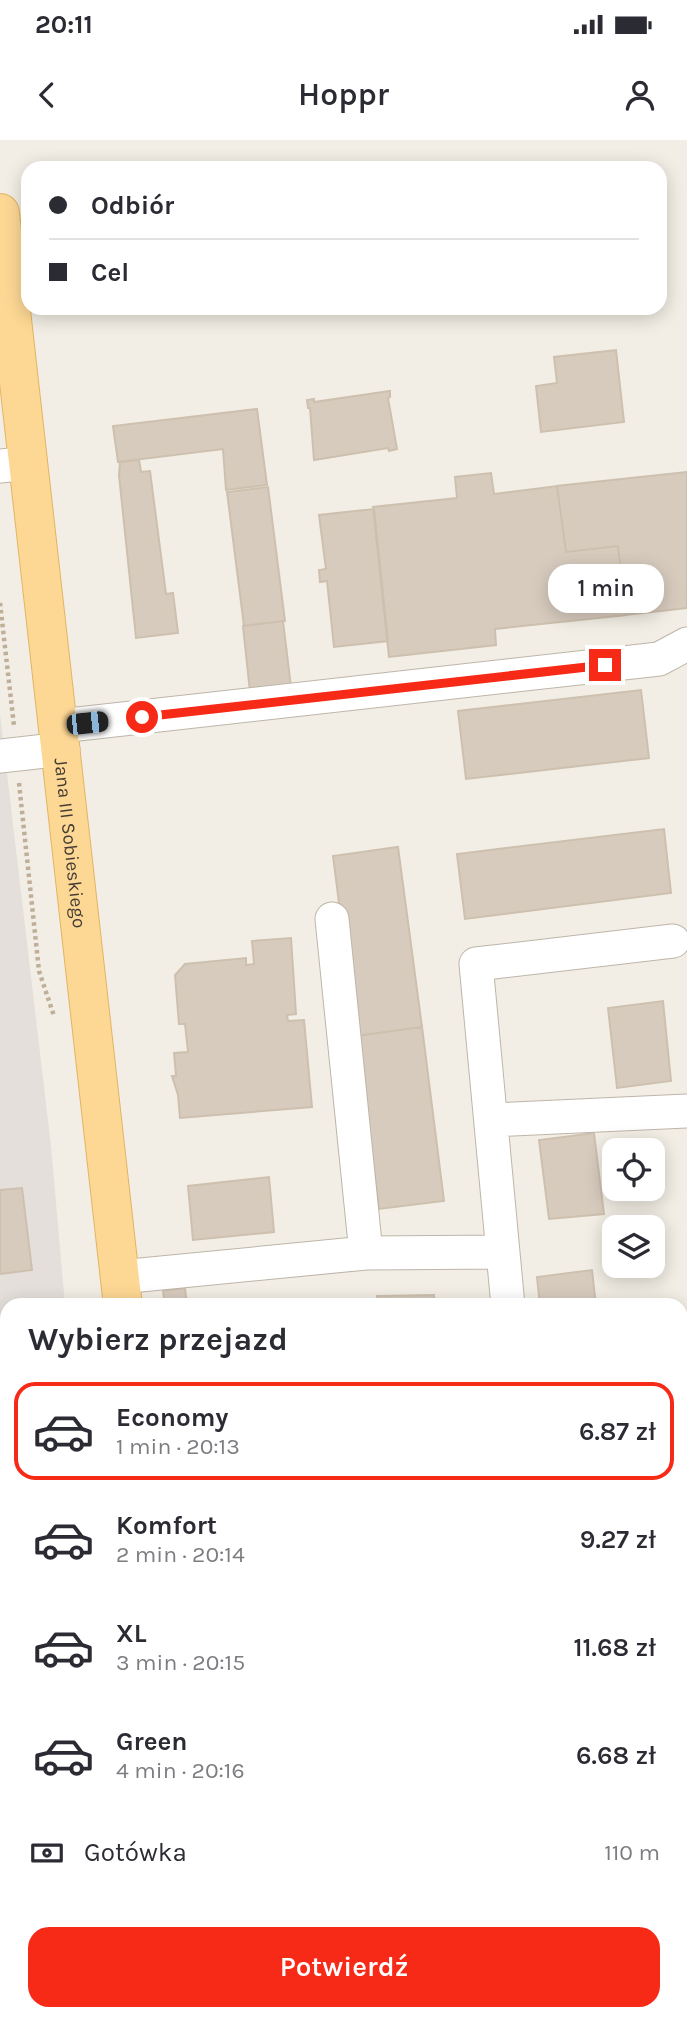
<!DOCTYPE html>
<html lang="pl">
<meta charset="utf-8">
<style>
body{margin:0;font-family:Karla,sans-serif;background:#f2f2f3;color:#2b2b33;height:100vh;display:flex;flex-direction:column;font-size:26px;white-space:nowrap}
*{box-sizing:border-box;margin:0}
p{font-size:23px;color:#7c7c81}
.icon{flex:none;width:38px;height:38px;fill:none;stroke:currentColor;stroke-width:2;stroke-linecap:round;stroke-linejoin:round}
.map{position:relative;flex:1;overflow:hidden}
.drawer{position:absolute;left:0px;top:1158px;width:688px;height:723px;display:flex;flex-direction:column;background:#fff;border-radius:21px 21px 0 0;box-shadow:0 4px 18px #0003}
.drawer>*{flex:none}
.top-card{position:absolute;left:21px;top:21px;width:646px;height:154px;border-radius:21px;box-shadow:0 4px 18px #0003;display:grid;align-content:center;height:154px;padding:0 28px;background:#fff}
.buttons{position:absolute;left:602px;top:998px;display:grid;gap:14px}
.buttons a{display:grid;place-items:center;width:63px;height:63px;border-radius:14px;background:#fff;box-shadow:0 4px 18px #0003;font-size:35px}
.end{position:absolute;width:32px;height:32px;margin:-16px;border:9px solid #f72a17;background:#fff;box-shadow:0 0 0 4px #fff}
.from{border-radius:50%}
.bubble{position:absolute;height:49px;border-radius:21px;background:#fff;box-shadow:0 4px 18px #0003;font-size:23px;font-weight:600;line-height:49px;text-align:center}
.car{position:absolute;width:21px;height:42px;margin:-21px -10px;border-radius:9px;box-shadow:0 0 5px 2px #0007;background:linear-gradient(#222 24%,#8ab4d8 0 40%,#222 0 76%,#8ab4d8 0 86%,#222 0)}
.top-card b{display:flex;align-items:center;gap:24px;height:66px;font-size:26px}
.top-card b+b{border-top:2px solid #e1e1e2}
.top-card i{width:18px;height:18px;background:#2b2b33}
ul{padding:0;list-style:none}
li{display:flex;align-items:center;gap:21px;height:98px;margin:0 14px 10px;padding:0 14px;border:4px solid transparent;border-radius:21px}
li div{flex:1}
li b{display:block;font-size:26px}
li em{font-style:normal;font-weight:600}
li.active{border-color:#f72a17}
li>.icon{width:63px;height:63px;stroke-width:1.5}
h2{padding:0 28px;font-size:32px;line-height:84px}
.pay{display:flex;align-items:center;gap:18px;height:77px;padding:0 28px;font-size:26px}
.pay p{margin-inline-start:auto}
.primary-button{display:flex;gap:14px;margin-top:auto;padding:14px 28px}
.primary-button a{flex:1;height:80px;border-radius:21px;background:#f72a17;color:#fff;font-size:28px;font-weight:600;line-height:80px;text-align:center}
.status{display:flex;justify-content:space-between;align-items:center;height:49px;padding:0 35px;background:#fff;direction:ltr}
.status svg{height:19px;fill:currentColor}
header{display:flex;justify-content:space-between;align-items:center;height:91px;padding:0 28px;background:#fff;font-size:32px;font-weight:600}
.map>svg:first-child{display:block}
.industrial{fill:#e4dfda}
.building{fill:#d7cbbe;stroke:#cec0ae;stroke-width:2}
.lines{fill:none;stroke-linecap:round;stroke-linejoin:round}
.minor-casing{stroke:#beb5a8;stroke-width:35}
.major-casing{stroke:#e2b464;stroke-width:40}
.path{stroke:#bfaf99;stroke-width:4.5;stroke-dasharray:3.5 3.5;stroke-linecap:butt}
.minor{stroke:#fff;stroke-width:33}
.major{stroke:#fdd894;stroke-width:38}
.route{stroke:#f72a17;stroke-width:9}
.labels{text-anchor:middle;stroke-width:7;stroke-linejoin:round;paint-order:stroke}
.street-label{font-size:19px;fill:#453d35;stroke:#fff}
</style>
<div class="status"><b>20:11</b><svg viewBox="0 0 49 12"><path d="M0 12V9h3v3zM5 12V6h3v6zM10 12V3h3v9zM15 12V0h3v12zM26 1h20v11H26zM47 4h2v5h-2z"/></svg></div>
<header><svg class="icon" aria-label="back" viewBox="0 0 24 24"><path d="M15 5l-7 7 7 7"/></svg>Hoppr<svg class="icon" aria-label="person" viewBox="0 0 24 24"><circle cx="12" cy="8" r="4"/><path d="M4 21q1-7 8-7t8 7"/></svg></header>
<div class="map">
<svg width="687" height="1881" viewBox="0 0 687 1881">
<rect width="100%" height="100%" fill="#f2eee5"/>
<path class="industrial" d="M0,574L51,1006L65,1165L7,1166V1874H130L131,1881H0Z"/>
<path class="building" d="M616,210L624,282L541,292L536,246L557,243L554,217Z
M390,251V257L388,258L397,309L389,311L388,308L314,320L310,268H308L307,260L314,259V262Z
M257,269L267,345L226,350L223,309L118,322L113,286Z
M139,320L141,332L150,331L166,454L173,453L178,493L136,498L119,335L120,322Z
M687,332V468L626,475L618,406L566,412L557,346Z
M491,333L494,354L557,346L566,412L618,406L626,475L495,489L496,505L389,517L373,367L457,358L455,337Z
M268,347L285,481L244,486L227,352Z
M374,369L388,501L334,507L327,441L320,442L319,430L326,429L319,375Z
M283,481L291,547L250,552L243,486Z
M641,550L649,618L466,639L458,571Z
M664,689L671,753L465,779L457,714Z
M398,707L422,887L356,896L333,716Z
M291,798L296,874L287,875L288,881L304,880L312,967L180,978L178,955L172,936H176L174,913L188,912L185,884H179L175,835L185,824L246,818V825L254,824L252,801Z
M663,861L671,941L617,948L608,868Z
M422,887L444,1061L379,1069L356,896Z
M594,993L604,1074L549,1079L539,1000Z
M269,1037L274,1092L193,1100L188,1046Z
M22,1048L32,1130L0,1134V1050Z
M592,1130L596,1166H540L537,1137Z
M185,1148L187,1166H165L163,1151Z
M434,1155L435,1166H378L377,1156Z
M0,1234H7V1374L0,1375Z
M681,1488L687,1490L686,1570L681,1569Z
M7,1626V1647L0,1648V1627Z
M7,1764V1813H0V1765Z
M60,1874H109L110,1881H61Z
M314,1874H439L440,1881H315Z"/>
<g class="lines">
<defs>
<path id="minor" d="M0,326L28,323
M60,586L659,519L687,504
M0,616L63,609
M332,779L366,1113
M492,980L687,971
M120,1137L366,1113L503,1112
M508,1166L476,824L673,801
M681,1335L687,1331
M681,1403L687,1404
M0,1588L7,1587"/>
<g id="major">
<path id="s1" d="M0,73L123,1166"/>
<path d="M204,1874L205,1881"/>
</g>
</defs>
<use href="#minor" class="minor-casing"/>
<use href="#major" class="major-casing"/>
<path class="path" d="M0,463L14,586
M19,643L39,831L54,876
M166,1874L167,1881"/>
<use href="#minor" class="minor"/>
<use href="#major" class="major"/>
</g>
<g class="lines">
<path class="route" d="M142,577L605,525"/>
</g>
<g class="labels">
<g class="street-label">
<text dy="7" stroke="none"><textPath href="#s1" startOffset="634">Jana III Sobieskiego</textPath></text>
</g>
</g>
</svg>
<div class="buttons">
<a><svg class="icon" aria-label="locate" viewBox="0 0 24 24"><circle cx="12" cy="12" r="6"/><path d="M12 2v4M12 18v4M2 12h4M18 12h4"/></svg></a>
<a><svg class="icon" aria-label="layers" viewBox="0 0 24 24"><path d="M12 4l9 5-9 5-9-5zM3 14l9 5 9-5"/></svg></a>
</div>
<i class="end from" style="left:142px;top:577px"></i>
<i class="end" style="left:605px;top:525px"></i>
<div class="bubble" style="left:548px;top:424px;width:116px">1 min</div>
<i class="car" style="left:87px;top:583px;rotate:84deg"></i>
<div class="top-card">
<b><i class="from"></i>Odbiór</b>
<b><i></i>Cel</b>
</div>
<section class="drawer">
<h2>Wybierz przejazd</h2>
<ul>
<li class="active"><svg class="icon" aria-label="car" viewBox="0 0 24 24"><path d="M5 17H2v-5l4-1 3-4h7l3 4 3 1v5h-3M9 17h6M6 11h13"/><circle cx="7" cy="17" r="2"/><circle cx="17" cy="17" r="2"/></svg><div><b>Economy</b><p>1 min · 20:13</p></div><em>6.87 zł</em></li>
<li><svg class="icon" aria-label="car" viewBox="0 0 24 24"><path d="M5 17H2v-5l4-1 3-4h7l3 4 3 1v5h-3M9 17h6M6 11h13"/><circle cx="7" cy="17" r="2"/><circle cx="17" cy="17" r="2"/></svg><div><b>Komfort</b><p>2 min · 20:14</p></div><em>9.27 zł</em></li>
<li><svg class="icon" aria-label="car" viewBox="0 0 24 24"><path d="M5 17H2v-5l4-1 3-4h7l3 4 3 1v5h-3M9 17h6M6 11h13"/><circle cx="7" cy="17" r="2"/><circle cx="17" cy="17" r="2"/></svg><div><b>XL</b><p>3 min · 20:15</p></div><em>11.68 zł</em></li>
<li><svg class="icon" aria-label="car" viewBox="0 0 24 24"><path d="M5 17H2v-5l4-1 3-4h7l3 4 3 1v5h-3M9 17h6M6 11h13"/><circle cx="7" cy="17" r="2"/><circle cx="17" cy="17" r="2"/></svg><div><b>Green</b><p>4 min · 20:16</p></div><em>6.68 zł</em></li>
</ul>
<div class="pay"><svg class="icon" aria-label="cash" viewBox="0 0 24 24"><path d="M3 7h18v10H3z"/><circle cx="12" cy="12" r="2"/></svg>Gotówka<p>110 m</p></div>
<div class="primary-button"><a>Potwierdź</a></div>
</section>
</div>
